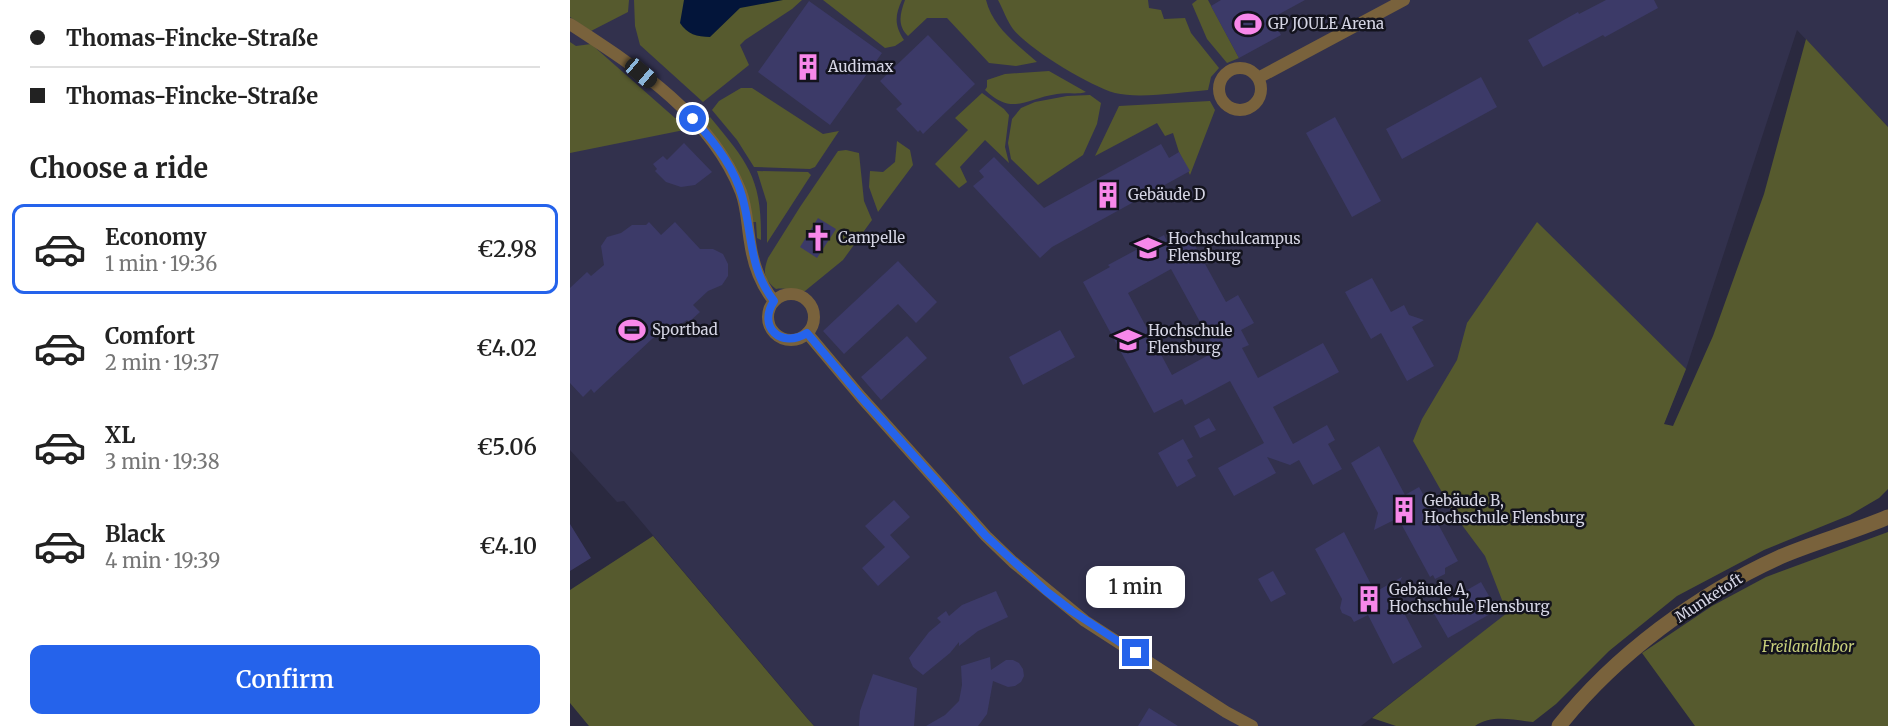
<!DOCTYPE html>
<meta charset="utf-8">
<style>
body{margin:0;font-family:Merriweather,serif;background:#f2f2f2;color:#222;height:100vh;display:flex;flex-direction:column;font-size:22px;white-space:nowrap}
*{box-sizing:border-box;margin:0}
p{font-size:20px;color:#767676}
.icon{flex:none;width:33px;height:33px;fill:none;stroke:currentColor;stroke-width:2;stroke-linecap:round;stroke-linejoin:round}
.map{position:relative;flex:1;overflow:hidden}
.drawer{display:flex;flex-direction:column;background:#fff;width:570px}
.drawer>*{flex:none}
.banner{display:grid;align-content:center;height:132px;padding:0 30px;background:#fff}
.end{position:absolute;width:27px;height:27px;margin:-14px;border:8px solid #2563eb;background:#fff;box-shadow:0 0 0 3px #fff}
.from{border-radius:50%}
.bubble{position:absolute;height:42px;border-radius:12px;background:#fff;box-shadow:0 3px 9px #0003;font-size:20px;font-weight:600;line-height:42px;text-align:center}
.car{position:absolute;width:18px;height:36px;margin:-18px -9px;border-radius:8px;box-shadow:0 0 4px 2px #0007;background:linear-gradient(#222 24%,#8ab4d8 0 40%,#222 0 76%,#8ab4d8 0 86%,#222 0)}
.banner b{display:flex;align-items:center;gap:21px;height:57px;font-size:22px}
.banner b+b{border-top:2px solid #e0e0e0}
.banner i{width:15px;height:15px;background:#222}
ul{padding:0;list-style:none}
li{display:flex;align-items:center;gap:18px;height:90px;margin:0 12px 9px;padding:0 18px;border:3px solid transparent;border-radius:12px}
li div{flex:1}
li b{display:block;font-size:22px}
li em{font-style:normal;font-weight:600}
li.active{border-color:#2563eb}
li>.icon{width:54px;height:54px;stroke-width:1.5}
h2{padding:0 30px;font-size:27px;line-height:72px}
.button{display:flex;gap:12px;margin-top:auto;padding:12px 30px}
.button a{flex:1;height:69px;border-radius:12px;background:#2563eb;color:#fff;font-size:24px;font-weight:600;line-height:69px;text-align:center}
main{display:flex;flex:1;min-height:0}
.map>svg:first-child{display:block}
.built{fill:#32314d}
.green{fill:#565a2e}
.water{fill:#03153a}
.building{fill:#3c3a68;fill-rule:evenodd}
.lines{fill:none;stroke-linecap:round;stroke-linejoin:round}
.minor{stroke:#79623c;stroke-width:12}
.tertiary{stroke:#79623c;stroke-width:15}
.route{stroke:#2563eb;stroke-width:8}
.labels{text-anchor:middle;stroke-width:5;stroke-linejoin:round;paint-order:stroke}
.poi-label{font-size:15px;fill:#d5d5e4;stroke:#13131d;text-anchor:start}
.street-label{font-size:15px;fill:#d5d5e4;stroke:#13131d}
.park-label{font-size:15px;font-style:italic;fill:#c7cf7b;stroke:#13131d}
</style>
<main>
<section class="drawer">
<div class="banner">
<b><i class="from"></i>Thomas-Fincke-Straße</b>
<b><i></i>Thomas-Fincke-Straße</b>
</div>
<h2>Choose a ride</h2>
<ul>
<li class="active"><svg class="icon" aria-label="car" viewBox="0 0 24 24"><path d="M5 17H2v-5l4-1 3-4h7l3 4 3 1v5h-3M9 17h6M6 11h13"/><circle cx="7" cy="17" r="2"/><circle cx="17" cy="17" r="2"/></svg><div><b>Economy</b><p>1 min · 19:36</p></div><em>€2.98</em></li>
<li><svg class="icon" aria-label="car" viewBox="0 0 24 24"><path d="M5 17H2v-5l4-1 3-4h7l3 4 3 1v5h-3M9 17h6M6 11h13"/><circle cx="7" cy="17" r="2"/><circle cx="17" cy="17" r="2"/></svg><div><b>Comfort</b><p>2 min · 19:37</p></div><em>€4.02</em></li>
<li><svg class="icon" aria-label="car" viewBox="0 0 24 24"><path d="M5 17H2v-5l4-1 3-4h7l3 4 3 1v5h-3M9 17h6M6 11h13"/><circle cx="7" cy="17" r="2"/><circle cx="17" cy="17" r="2"/></svg><div><b>XL</b><p>3 min · 19:38</p></div><em>€5.06</em></li>
<li><svg class="icon" aria-label="car" viewBox="0 0 24 24"><path d="M5 17H2v-5l4-1 3-4h7l3 4 3 1v5h-3M9 17h6M6 11h13"/><circle cx="7" cy="17" r="2"/><circle cx="17" cy="17" r="2"/></svg><div><b>Black</b><p>4 min · 19:39</p></div><em>€4.10</em></li>
</ul>
<div class="button"><a>Confirm</a></div>
</section>
<div class="map">
<svg width="1318" height="726" viewBox="0 0 1318 726">
<rect width="100%" height="100%" fill="#2a293f"/>
<path class="built" d="M0,0H1318V127L1227,30L1116,369L1049,535L938,613L791,726H244L54,501L47,502L0,450Z"/>
<path class="green" d="M0,0H59L58,12L21,31L0,17Z
M64,0H232L222,9L175,40L170,45L179,65L133,102L70,45L65,26Z
M253,0H332C325,15 324,25 334,40L325,46L315,48Z
M335,0H416C423,28 447,44 467,62L446,66L419,63L377,18H357L338,36C327,25 330,14 335,0Z
M428,0H578L579,8L591,10L594,19L615,18L621,33L649,68L641,77L638,90C613,92 569,99 545,93C519,85 460,50 443,29C437,21 433,9 428,0Z
M627,0H638L669,58L657,63L637,39L622,4Z
M1236,39L1318,127V489L1309,498L1280,515L1194,550L1107,596L1039,651L986,704L963,722C943,720 922,714 905,726H826L802,718L937,613L915,556L886,517L843,441L852,419L887,360L897,323L967,222L1116,369L1094,424L1103,426L1143,336L1194,194Z
M0,42L6,46L21,44L105,118L124,128L0,153Z
M479,71L516,92C506,95 497,92 487,94C454,99 443,116 415,90L417,87V80L435,74Z
M171,88H182L253,134L269,131L245,167L240,169L184,167L167,140L142,110L149,101Z
M412,93L434,109L439,115L435,147L439,163L415,140L390,167L397,182L389,188L365,164L398,130L385,118Z
M520,95L531,103L527,124L513,155L468,185L441,159L438,143L442,119L451,108L465,102L497,96Z
M640,101L645,110L620,175L609,152L603,133L595,136L587,123L525,156L549,106Z
M140,117C178,163 192,178 191,240L187,238L186,222H181C176,180 161,156 135,123Z
M327,141L340,150L343,165L308,212L299,187L300,171L313,172L325,162Z
M276,150L289,153L294,201L302,220L273,260L235,291C225,292 217,287 206,289C193,279 193,272 198,258L230,207L268,151Z
M187,171L238,172L241,175L197,243V203Z
M1318,532V726H1125L1072,653L1142,606L1196,577Z
M83,536L236,717L244,726H19L0,703V590Z"/>
<path class="water" d="M114,0H213L170,8L140,37C127,37 117,34 110,23Z"/>
<path class="building" d="M651,0H735L702,18L711,35L669,58L641,6Z
M1036,0H1084L1088,8L1035,37L1033,35L973,67L958,40L1008,12L1009,14Z
M239,1L312,53L260,125L188,72Z
M358,35L405,84L353,134L350,130L348,132L326,109L332,104L310,81Z
M911,77L927,107L832,159L816,129Z
M765,117L811,201L782,217L736,133Z
M114,143L142,172L125,185L111,187L96,182L85,171L87,169L83,164L93,156L97,160Z
M591,144L599,158L609,152L620,171L482,247L470,258L403,186L414,177L409,171L424,157L474,208Z
M248,218L266,229L247,258L230,247Z
M79,222L91,235L105,222L130,249H143L153,254L158,264V276L152,285L138,291L123,305L130,312L119,322L117,320L103,329L83,338L24,393L21,389L13,397L0,383V288L17,272L21,276L34,265L31,246L37,237L51,233L62,225H76Z
M617,231L656,302L668,295L684,323L671,330L679,345L672,348L688,378L753,343L769,372L703,407L723,444L757,425L765,440L758,444L772,469L743,485L729,460L720,465L697,457L706,473L664,496L648,468L694,443L660,381L615,405L612,399L584,413L513,282L540,267L538,265L594,235L597,241ZM601,269L646,351L602,375L558,293Z
M328,261L367,302L346,323L328,304L274,354L253,331Z
M802,278L821,312L834,305L839,315L854,320L842,327L864,366L837,381L811,333L801,339L775,292Z
M490,330L505,357L453,385L439,357Z
M337,336L357,358L311,400L291,377Z
M639,418L646,430L630,438L624,426Z
M613,439L623,457L617,460L626,476L607,487L588,453Z
M809,446L835,495L849,487L853,494L860,497L862,502L860,509L888,561L875,568V574L865,579L863,575L860,577L828,518L804,530L808,513L781,463Z
M324,500L340,517L320,535L340,557L308,586L292,568L315,547L295,526Z
M0,524L21,558L0,571Z
M774,532L805,592L832,577L824,594L852,647L823,664L798,615L784,622L781,617L772,613L770,608L772,599L745,549Z
M703,571L716,594L701,602L688,579Z
M911,582L927,610L878,638L862,610Z
M426,591L438,617L408,631L389,646V642L380,653L353,675L343,667L339,658L359,632L371,622L367,618L376,611L379,616L392,605Z
M420,657L421,670L436,660H443L449,663L453,669L454,676L451,682L445,686L438,687L423,681L417,714L408,726H356L375,715L389,701L392,685L391,666Z
M303,674L347,688L344,726H289L290,711Z
M579,708L608,726H568Z"/>
<g class="lines">
<path class="minor" d="M0,24C66,67 141,115 171,192C177,208 177,225 180,242C183,264 190,284 204,301
M649 89a21 21 0 1 1 42 0a21 21 0 1 1-42 0Z
M688,78L834,0
M198 317a23 23 0 1 1 46 0a23 23 0 1 1-46 0Z
M237,333L291,397L416,536L443,562L515,621L656,712L682,726"/>
<path class="tertiary" d="M989,726C1045,655 1128,594 1210,557C1245,542 1283,532 1318,517"/>
</g>
<g class="lines">
<path class="route" d="M123,119C144,141 164,167 172,196C183,234 178,267 204,301C187,327 211,349 237,333L291,397L416,536L476,591L502,611L566,653"/>
</g>
<defs>
<symbol id="stadium-bare" viewBox="-9 -9 18 18"><path d="M0-5a6.5 5 0 1 0 0 10a6.5 5 0 1 0 0-10ZM-3.5-1.8h7v3.6h-7Z" fill="#f888ea" stroke="#13131d" stroke-width="2.5" paint-order="stroke"/></symbol>
<symbol id="building-bare" viewBox="-9 -9 18 18"><path d="M-4-6H4V6H1V3H-1V6H-4ZM-2.5-4.3h1.7v1.8h-1.7ZM.8-4.3h1.7v1.8H.8ZM-2.5-1h1.7V.8h-1.7ZM.8-1h1.7V.8H.8Z" fill="#f888ea" stroke="#13131d" stroke-width="2.5" paint-order="stroke"/></symbol>
<symbol id="church-bare" viewBox="-9 -9 18 18"><path d="M-1.2-6h2.4v3.5h3.3v2.4h-3.3V6h-2.4V-.1h-3.3v-2.4h3.3Z" fill="#f888ea" stroke="#13131d" stroke-width="2.5" paint-order="stroke"/></symbol>
<symbol id="university-bare" viewBox="-9 -9 18 18"><path d="M0-5L7-2L0 1L-7-2ZM-4 1L0 2.5L4 1V4Q0 6-4 4Z" fill="#f888ea" stroke="#13131d" stroke-width="2.5" paint-order="stroke"/></symbol>
</defs>
<g fill-rule="evenodd">
<use href="#stadium-bare" x="659" y="5" width="38" height="38"/>
<use href="#building-bare" x="219" y="48" width="38" height="38"/>
<use href="#building-bare" x="519" y="176" width="38" height="38"/>
<use href="#church-bare" x="229" y="219" width="38" height="38"/>
<use href="#university-bare" x="559" y="229" width="38" height="38"/>
<use href="#stadium-bare" x="43" y="311" width="38" height="38"/>
<use href="#university-bare" x="539" y="321" width="38" height="38"/>
<use href="#building-bare" x="815" y="491" width="38" height="38"/>
<use href="#building-bare" x="780" y="580" width="38" height="38"/>
</g>
<g class="labels">
<g class="poi-label">
<text x="698" y="29">GP JOULE Arena</text>
<text x="258" y="72">Audimax</text>
<text x="558" y="200">Gebäude D</text>
<text x="268" y="243">Campelle</text>
<text x="598" y="244">Hochschulcampus<tspan x="598" dy="17">Flensburg</tspan></text>
<text x="82" y="335">Sportbad</text>
<text x="578" y="336">Hochschule<tspan x="578" dy="17">Flensburg</tspan></text>
<text x="854" y="506">Gebäude B,<tspan x="854" dy="17">Hochschule Flensburg</tspan></text>
<text x="819" y="595">Gebäude A,<tspan x="819" dy="17">Hochschule Flensburg</tspan></text>
</g>
<g class="street-label">
<text transform="translate(1139 598) rotate(-33)" y="5">Munketoft</text>
</g>
<g class="park-label">
<text x="1238" y="652">Freilandlabor</text>
</g>
</g>
</svg>
<i class="end from" style="left:123px;top:119px"></i>
<i class="end" style="left:566px;top:653px"></i>
<div class="bubble" style="left:516px;top:566px;width:99px">1 min</div>
<i class="car" style="left:71px;top:73px;rotate:130deg"></i>
</div>
</main>
